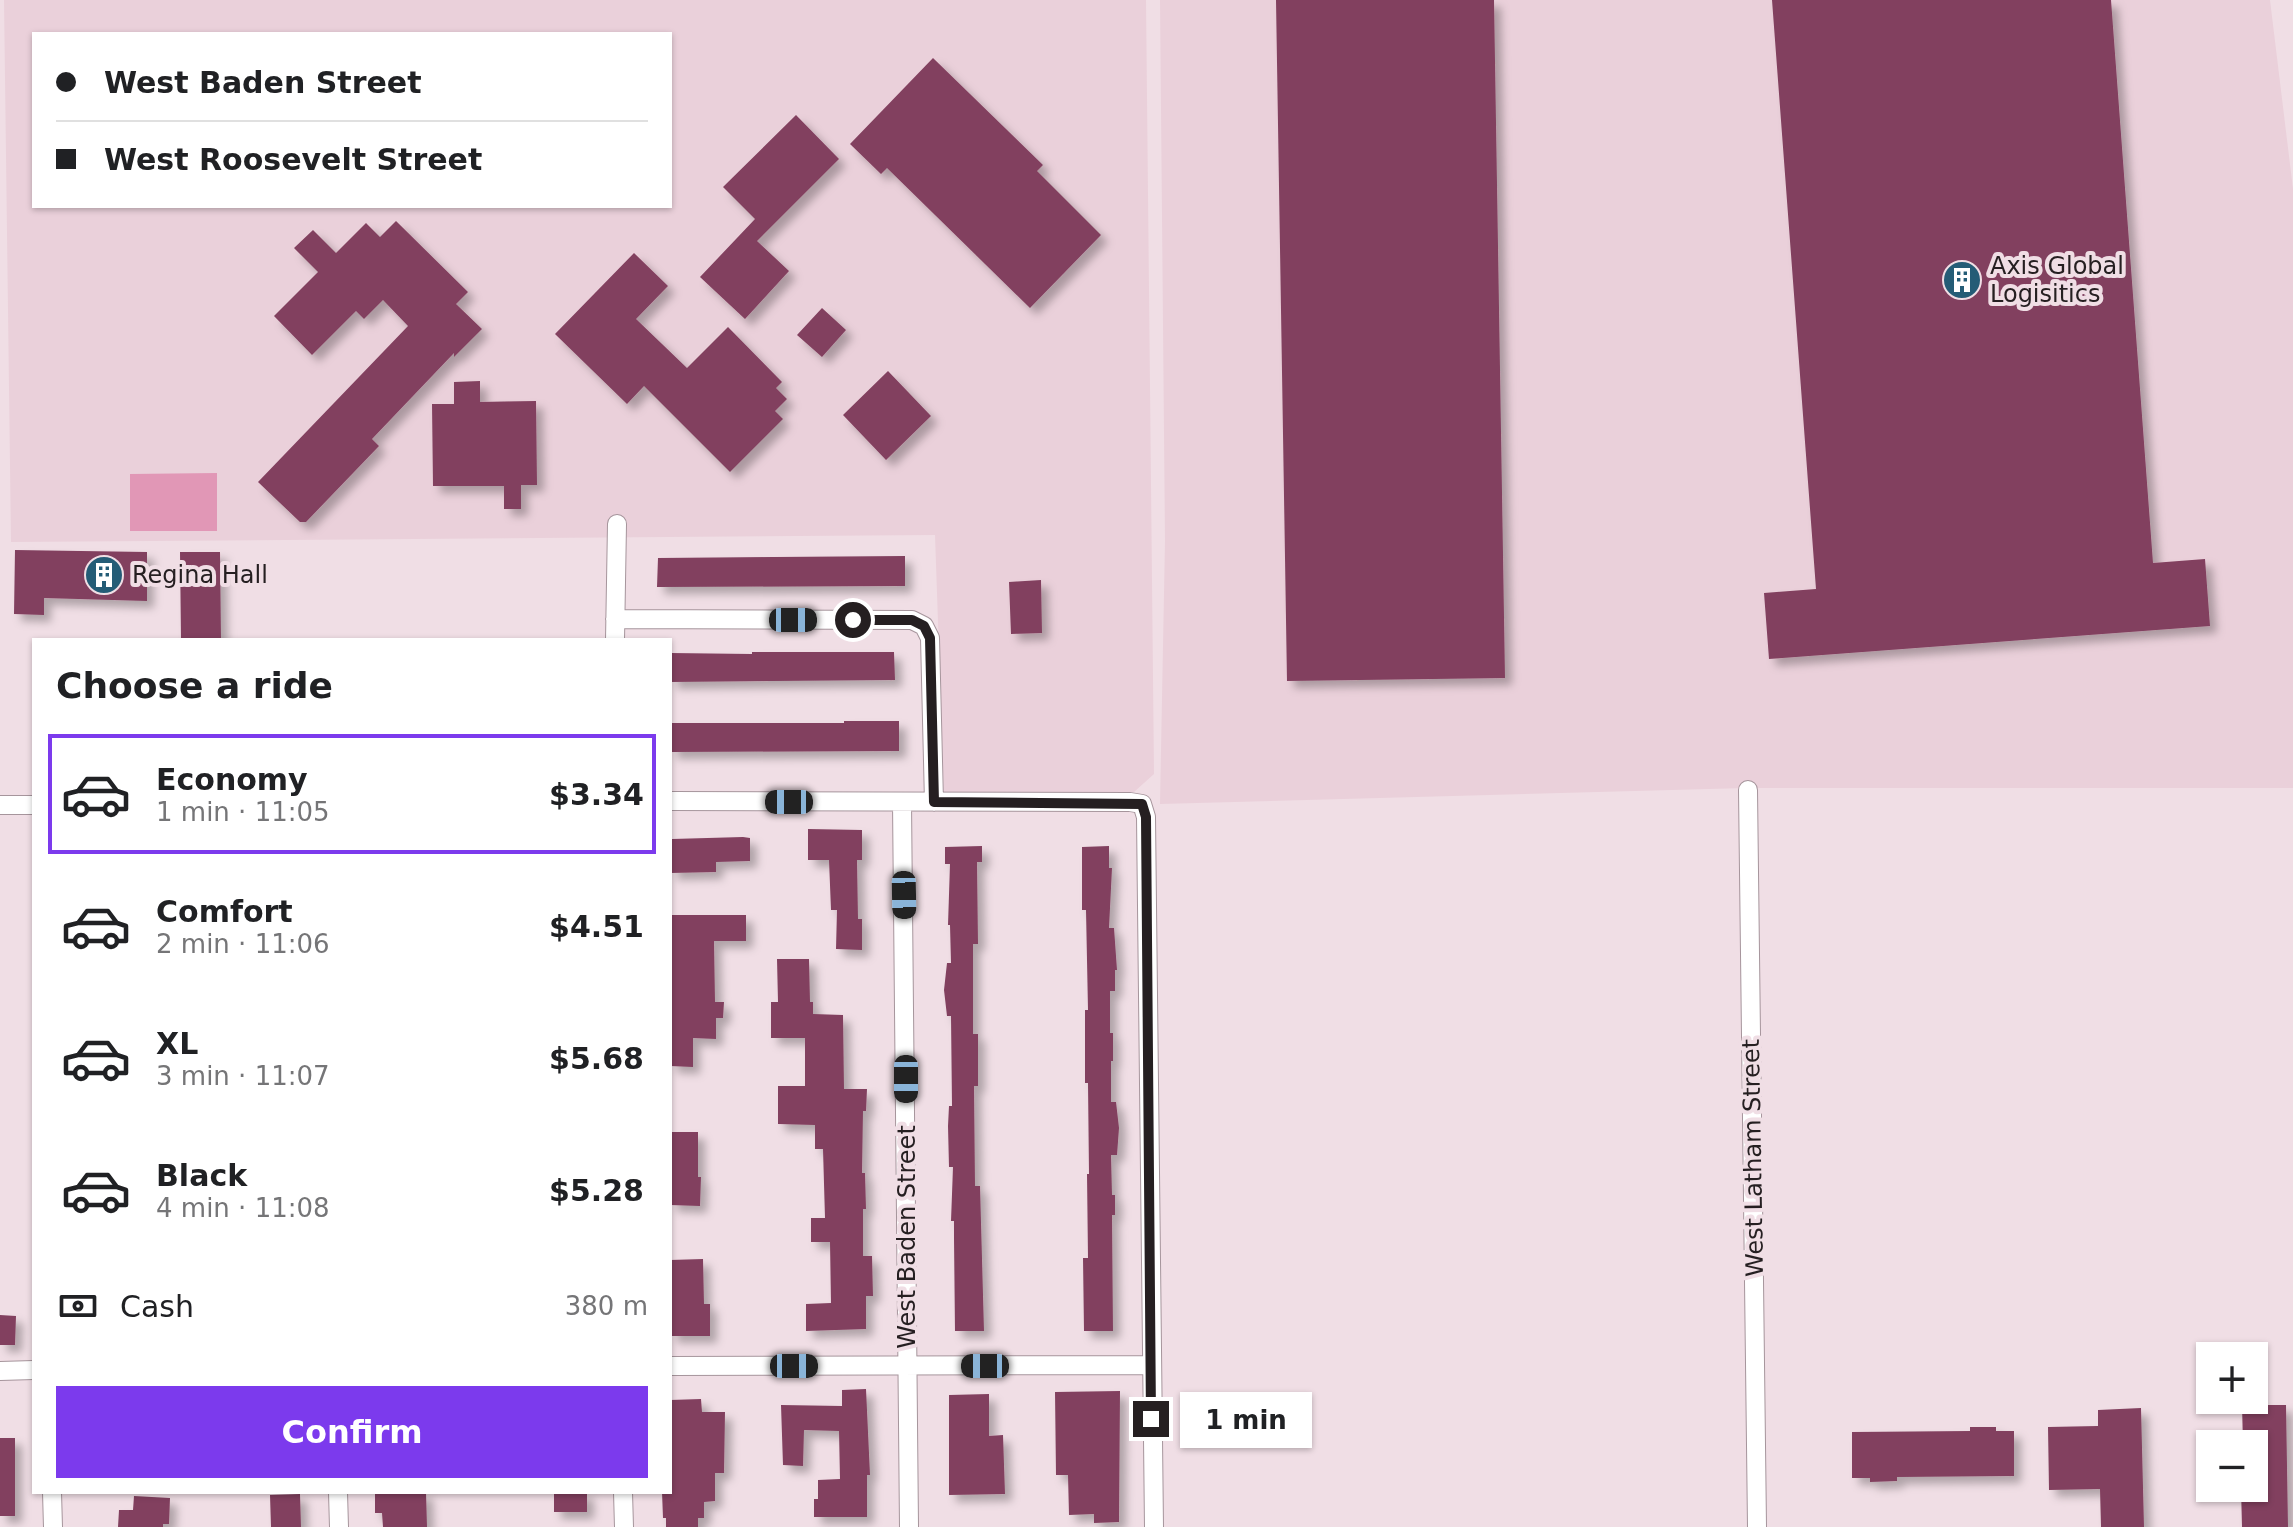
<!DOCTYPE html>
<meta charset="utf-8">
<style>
body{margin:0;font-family:"DejaVu Sans",sans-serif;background:#f2f2f2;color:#202124;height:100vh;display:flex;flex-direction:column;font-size:30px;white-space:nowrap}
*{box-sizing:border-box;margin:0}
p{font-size:26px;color:#757577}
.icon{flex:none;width:44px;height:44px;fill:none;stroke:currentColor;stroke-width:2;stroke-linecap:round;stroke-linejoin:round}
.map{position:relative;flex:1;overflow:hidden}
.sheet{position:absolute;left:32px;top:638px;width:640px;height:856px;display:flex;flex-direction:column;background:#fff;border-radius:0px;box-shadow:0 2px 6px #0004}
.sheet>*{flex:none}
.hud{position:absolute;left:32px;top:32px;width:640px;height:176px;border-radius:0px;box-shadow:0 2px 6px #0004;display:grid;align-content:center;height:176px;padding:0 24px;background:#fff}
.controls{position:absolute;left:2196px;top:1342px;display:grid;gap:16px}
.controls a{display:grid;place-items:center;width:72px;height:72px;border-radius:0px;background:#fff;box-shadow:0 2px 6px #0004;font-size:40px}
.end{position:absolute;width:36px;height:36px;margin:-18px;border:10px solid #251f21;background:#fff;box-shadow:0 0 0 4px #fff}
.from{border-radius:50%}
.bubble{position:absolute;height:56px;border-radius:0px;background:#fff;box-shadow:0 2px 6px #0004;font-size:26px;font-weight:700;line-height:56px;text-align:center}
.car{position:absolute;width:24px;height:48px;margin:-24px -12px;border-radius:10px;box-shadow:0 0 6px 2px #0007;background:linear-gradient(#222 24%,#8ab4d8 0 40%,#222 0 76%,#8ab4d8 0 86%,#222 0)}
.hud b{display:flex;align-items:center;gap:28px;height:76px;font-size:30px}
.hud b+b{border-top:2px solid #e0e0e0}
.hud i{width:20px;height:20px;background:#202124}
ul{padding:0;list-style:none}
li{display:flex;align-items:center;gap:24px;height:120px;margin:0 16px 12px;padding:0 8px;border:4px solid transparent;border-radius:0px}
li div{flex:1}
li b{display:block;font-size:30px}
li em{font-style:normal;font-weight:700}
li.selected{border-color:#7c3aed}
li>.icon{width:72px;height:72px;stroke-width:1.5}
h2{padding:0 24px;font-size:36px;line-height:96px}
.pay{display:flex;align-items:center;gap:20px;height:88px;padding:0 24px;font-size:30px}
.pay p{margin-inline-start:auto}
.primary-button{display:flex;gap:16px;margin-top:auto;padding:16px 24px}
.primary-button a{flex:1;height:92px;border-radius:0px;background:#7c3aed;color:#fff;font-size:32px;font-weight:700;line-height:92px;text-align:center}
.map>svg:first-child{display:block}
.built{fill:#ead0da;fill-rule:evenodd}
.green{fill:#e197b6}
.building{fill:#82405f;filter:url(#shadow)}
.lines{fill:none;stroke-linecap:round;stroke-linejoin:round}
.street-casing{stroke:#a6959c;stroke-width:20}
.street{stroke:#fff;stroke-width:18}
.route{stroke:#251f21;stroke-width:10}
.labels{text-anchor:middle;stroke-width:8;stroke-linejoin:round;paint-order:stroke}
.poi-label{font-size:24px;fill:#251f21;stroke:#f0dee5;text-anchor:start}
.street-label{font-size:24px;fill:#251f21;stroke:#f0dee5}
</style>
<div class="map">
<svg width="2293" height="1527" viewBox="0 0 2293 1527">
<defs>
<filter id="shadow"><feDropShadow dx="7" dy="7" stdDeviation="4" flood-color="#0004"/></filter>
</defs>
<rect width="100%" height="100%" fill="#f0dee5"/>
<path class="built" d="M4,0H1146L1154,774L1134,792L944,796L935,535L11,542ZM34,34H670V206H34Z
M1160,0H2270L2293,189V788H1746L1160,804L1165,541Z"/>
<path class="green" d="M217,473V531H130V474Z"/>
<path class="building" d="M1276,0H1494L1505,678L1287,681Z
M1772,0H2111L2153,563L2205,559L2210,626L1769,659L1764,593L1816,589Z
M933,58L1043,165L1037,171L1101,235L1030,308L887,168L881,174L850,144Z
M796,115L839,159L757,241L789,271L745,319L700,277L755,219L723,187Z
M396,221L468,292L456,304L482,329L454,357V353L372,439L379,446L306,522H300L258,482L408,326L383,300L364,319L356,311L312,355L274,316L318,272L294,248L313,230L336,253L366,223L380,237Z
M634,253L668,286L636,319L687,368L728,327L782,382L776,388L787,399L775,411L783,419L730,472L644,386L627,404L555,334Z
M822,308L846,330L822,357L797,335Z
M888,371L931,416L886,460L843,415Z
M480,381V402L536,401L537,485H521V509H504V486H433L432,404H454V382Z
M15,550L147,552V601L44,598V615L14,614Z
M180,552H220L221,640H181Z
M905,556V586L657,587L658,558Z
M1041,580L1042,633L1011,634L1009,582Z
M752,652H894L895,680L670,682V653L752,654Z
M844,721H899V751L670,752V723H844Z
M808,829L862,830V860H857L858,919H862V950L836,949L837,910H831L829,860H808Z
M743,837L750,838V861L716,862V872L670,873L672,839Z
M982,846V862H977L978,944H973V1034H978V1086H974L975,1186H980L984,1331H955L954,1238V1221H951L953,1167H949L948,1126L949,1106H952L951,1016H947L944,990L947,963H951L950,925H948L950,864H945V847Z
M1109,846V868H1112L1109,928H1114L1117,970H1115V991H1110V1033H1113V1061H1111V1102H1116L1119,1128L1117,1155H1111L1112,1195H1115V1215H1112L1113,1331H1084L1083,1258H1088L1087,1174H1089L1088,1083H1085V1010H1088L1086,910H1082V847Z
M670,915H746V941H714L715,1002H724L723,1018H716V1039L693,1038V1067L670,1066Z
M777,959H809L810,1002H813V1014L843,1015L844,1089H867L866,1111H863L862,1173H865L866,1209H863V1256H872L873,1296H866V1329L806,1331V1304L831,1303L830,1242H811V1218H825L823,1149H815V1125L778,1124V1086H805V1038H771V1002H778Z
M670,1132H698V1177H701L700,1206L670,1205Z
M703,1259L704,1304H710V1336H670V1260Z
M0,1315L16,1316L15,1345H0Z
M866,1389L870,1475H867V1517H814V1499H818V1480L840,1479L839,1431L804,1430L803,1466L783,1465L781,1405L842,1406V1390Z
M1120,1391L1119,1522L1094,1523V1514L1069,1515L1068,1475H1056L1055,1392Z
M989,1394V1436L1003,1435L1005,1494L949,1495V1395Z
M701,1399L702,1412H725L724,1473H715V1501L704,1502V1518H698V1527H666V1518H663L662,1492H670V1400Z
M2242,1405H2286L2288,1527H2242L2241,1488H2254V1444H2243Z
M2141,1408L2144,1527H2101L2100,1489L2049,1490L2048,1427L2098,1426V1410Z
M1970,1427H1996V1431H2014V1476L1897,1477V1481L1870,1482V1478H1852V1432L1970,1431Z
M0,1438H15V1516H0Z
M375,1492H426L427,1527H383L382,1513H375Z
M554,1492H587V1512H554Z
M300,1494L301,1527H271L270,1495Z
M134,1496L170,1498L169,1524H163V1527H118L119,1510H133Z"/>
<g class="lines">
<defs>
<path id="street" d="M615,619L912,620L924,626L930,638L934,802
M615,640L617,524
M1748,790L1757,1527
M670,801L1130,802L1142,804L1146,817L1154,1527
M902,802L909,1527
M0,805H34
M670,1366L1150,1365
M0,1371L34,1370
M52,1492L53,1527
M338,1492L339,1527
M623,1492L624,1527"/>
</defs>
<use href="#street" class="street-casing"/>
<use href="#street" class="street"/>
</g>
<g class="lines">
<path class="route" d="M853,620H912L924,626L930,638L934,802L1142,804L1146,817L1151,1419"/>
</g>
<defs>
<symbol id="building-disc" viewBox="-11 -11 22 22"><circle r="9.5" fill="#245c76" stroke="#f0dee5"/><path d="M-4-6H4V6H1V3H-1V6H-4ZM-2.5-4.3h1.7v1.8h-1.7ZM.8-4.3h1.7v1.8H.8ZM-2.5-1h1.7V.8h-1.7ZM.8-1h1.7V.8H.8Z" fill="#fff"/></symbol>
</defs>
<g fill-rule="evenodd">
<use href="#building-disc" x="1940" y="258" width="44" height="44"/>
<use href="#building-disc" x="82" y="553" width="44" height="44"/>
</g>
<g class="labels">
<g class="poi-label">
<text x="1990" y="274">Axis Global<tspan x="1990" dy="28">Logisitics</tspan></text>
<text x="132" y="583">Regina Hall</text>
</g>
<g class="street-label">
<text transform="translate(1753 1158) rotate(-91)" y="8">West Latham Street</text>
<text transform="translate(907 1237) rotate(-90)" y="8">West Baden Street</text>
</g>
</g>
</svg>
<div class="controls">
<a>+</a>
<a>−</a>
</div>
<i class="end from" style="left:853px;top:620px"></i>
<i class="end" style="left:1151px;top:1419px"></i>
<div class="bubble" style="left:1180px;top:1392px;width:132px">1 min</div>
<i class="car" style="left:793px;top:620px;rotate:90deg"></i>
<i class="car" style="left:789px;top:802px;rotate:270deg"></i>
<i class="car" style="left:904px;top:895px;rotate:179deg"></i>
<i class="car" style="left:906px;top:1079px;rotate:180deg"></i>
<i class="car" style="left:794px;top:1366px;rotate:90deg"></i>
<i class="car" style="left:985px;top:1366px;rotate:270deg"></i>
<div class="hud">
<b><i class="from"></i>West Baden Street</b>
<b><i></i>West Roosevelt Street</b>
</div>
<section class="sheet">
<h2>Choose a ride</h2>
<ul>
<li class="selected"><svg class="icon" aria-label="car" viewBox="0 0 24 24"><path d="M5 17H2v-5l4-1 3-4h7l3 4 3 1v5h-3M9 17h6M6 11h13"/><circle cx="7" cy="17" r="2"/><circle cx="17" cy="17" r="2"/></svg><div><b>Economy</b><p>1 min · 11:05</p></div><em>$3.34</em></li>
<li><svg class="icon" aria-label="car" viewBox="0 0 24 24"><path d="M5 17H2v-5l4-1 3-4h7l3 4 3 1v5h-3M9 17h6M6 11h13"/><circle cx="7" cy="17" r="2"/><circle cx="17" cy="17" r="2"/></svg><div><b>Comfort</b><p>2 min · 11:06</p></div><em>$4.51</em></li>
<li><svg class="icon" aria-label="car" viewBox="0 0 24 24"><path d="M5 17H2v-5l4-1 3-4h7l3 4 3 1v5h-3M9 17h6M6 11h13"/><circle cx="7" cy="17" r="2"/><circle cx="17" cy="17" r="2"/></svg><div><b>XL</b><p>3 min · 11:07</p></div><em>$5.68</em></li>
<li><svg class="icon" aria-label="car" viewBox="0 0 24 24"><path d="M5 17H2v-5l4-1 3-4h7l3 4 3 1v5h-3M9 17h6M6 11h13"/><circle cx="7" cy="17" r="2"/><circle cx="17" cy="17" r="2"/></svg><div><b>Black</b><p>4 min · 11:08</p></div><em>$5.28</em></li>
</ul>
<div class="pay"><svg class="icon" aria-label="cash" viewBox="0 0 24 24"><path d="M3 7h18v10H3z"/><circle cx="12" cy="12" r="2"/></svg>Cash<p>380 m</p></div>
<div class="primary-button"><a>Confirm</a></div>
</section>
</div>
